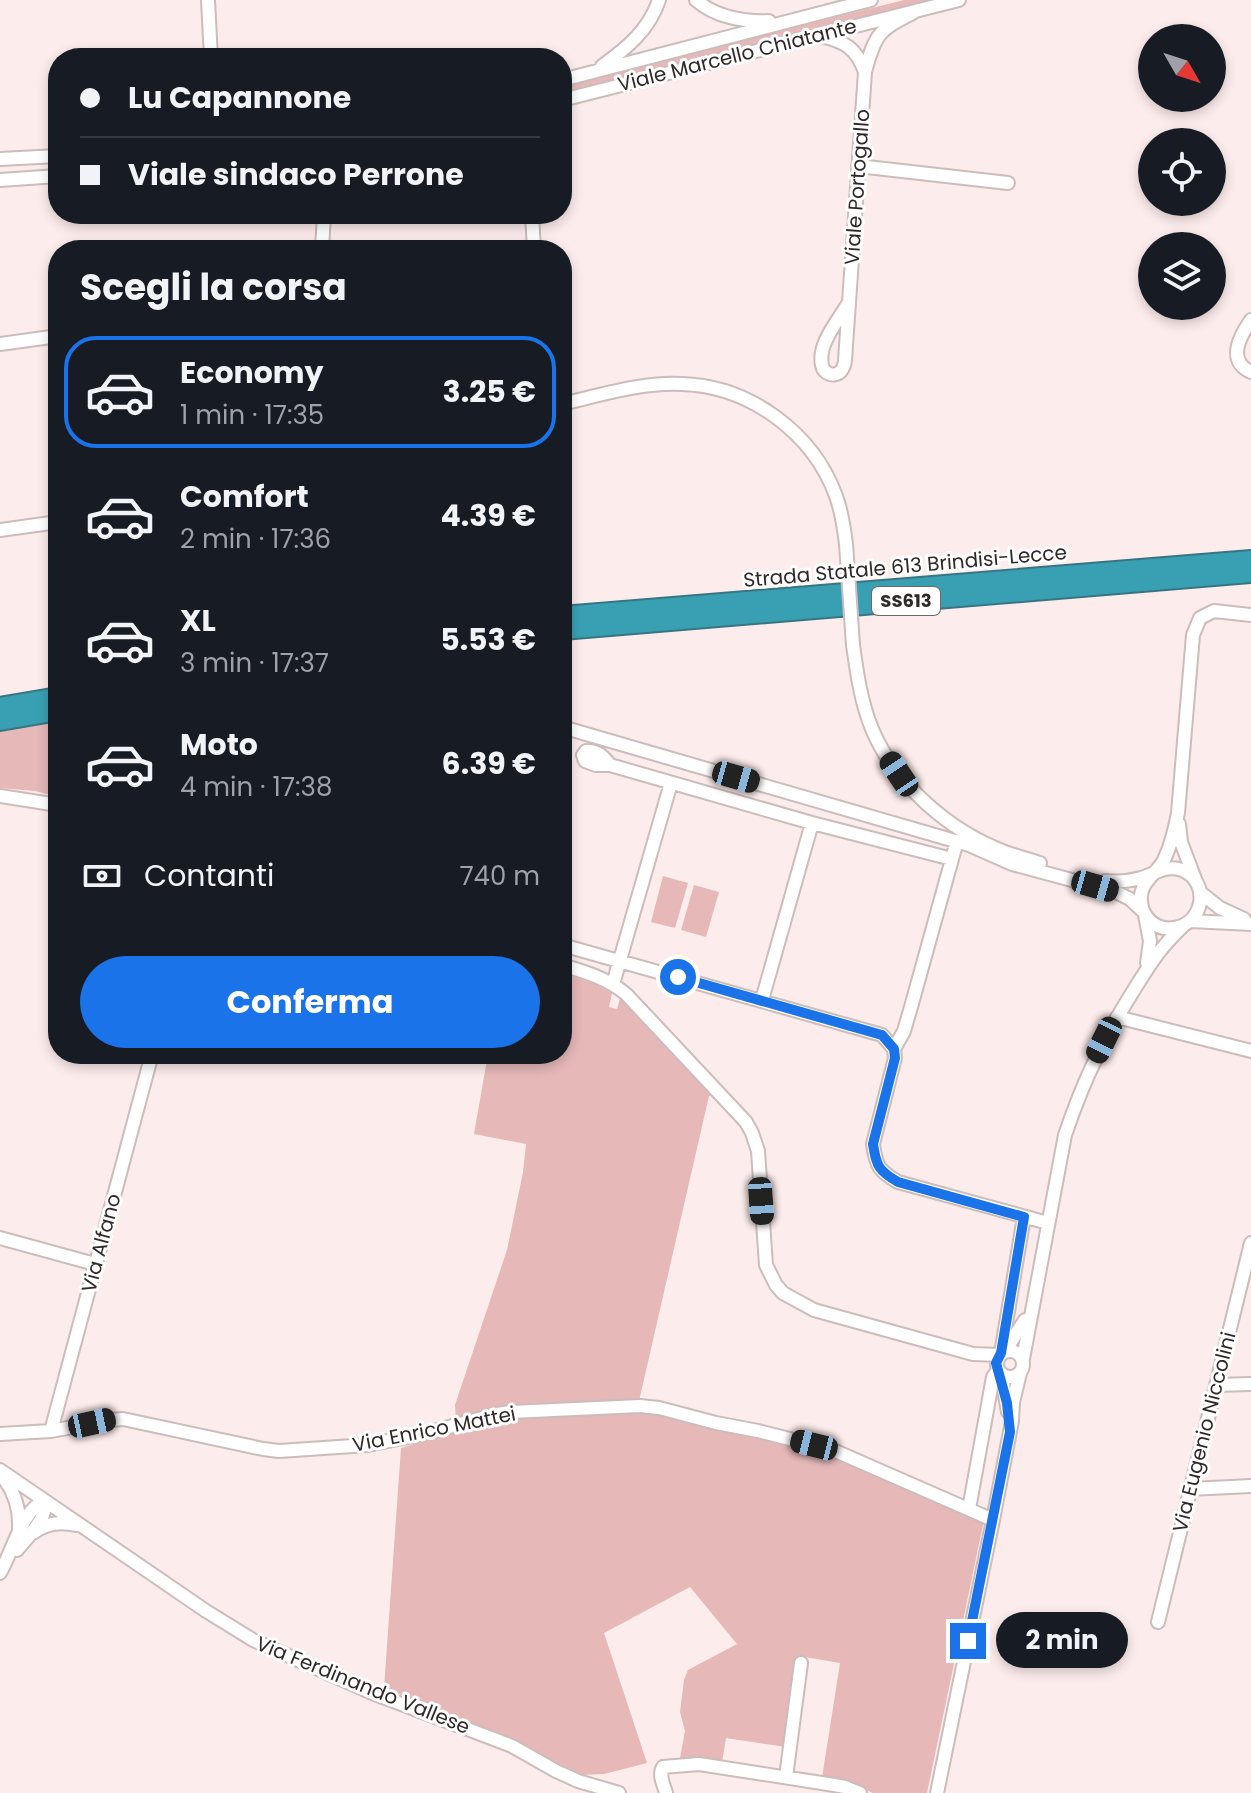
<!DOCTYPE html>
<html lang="it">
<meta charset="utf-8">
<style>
body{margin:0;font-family:Poppins,sans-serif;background:#20242c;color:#f1f3f6;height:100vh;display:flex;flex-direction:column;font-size:30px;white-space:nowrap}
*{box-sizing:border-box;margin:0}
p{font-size:26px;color:#9ea1a6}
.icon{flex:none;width:44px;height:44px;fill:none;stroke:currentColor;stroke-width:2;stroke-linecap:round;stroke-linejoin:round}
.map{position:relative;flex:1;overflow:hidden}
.side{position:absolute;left:48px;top:240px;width:524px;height:824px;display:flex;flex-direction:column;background:#171b24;border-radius:32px;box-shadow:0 4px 12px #0003}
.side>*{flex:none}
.top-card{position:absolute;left:48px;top:48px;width:524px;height:176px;border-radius:32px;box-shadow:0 4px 12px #0003;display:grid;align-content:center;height:176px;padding:0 32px;background:#171b24}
.needle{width:52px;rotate:129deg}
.tools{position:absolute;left:1138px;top:24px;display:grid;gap:16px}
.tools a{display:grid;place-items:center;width:88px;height:88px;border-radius:50%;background:#171b24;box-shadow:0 4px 12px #0003;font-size:40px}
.end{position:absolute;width:36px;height:36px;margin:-18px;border:10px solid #1a73e8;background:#fff;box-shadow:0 0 0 4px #fff}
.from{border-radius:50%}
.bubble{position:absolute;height:56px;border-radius:28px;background:#171b24;box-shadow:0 4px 12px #0003;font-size:26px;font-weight:700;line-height:56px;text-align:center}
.car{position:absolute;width:24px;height:48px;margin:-24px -12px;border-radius:10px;box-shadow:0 0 6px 2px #0007;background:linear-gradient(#222 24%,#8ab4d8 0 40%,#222 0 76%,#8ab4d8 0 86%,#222 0)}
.top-card b{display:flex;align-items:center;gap:28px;height:76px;font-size:30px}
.top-card b+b{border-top:2px solid #363941}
.top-card i{width:20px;height:20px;background:#f1f3f6}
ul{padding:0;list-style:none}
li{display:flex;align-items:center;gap:24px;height:112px;margin:0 16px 12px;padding:0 16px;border:4px solid transparent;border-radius:32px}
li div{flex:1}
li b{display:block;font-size:30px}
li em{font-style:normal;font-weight:700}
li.selected{border-color:#1a73e8}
li>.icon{width:72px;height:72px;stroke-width:1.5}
h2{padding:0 32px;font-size:36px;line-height:96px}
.pay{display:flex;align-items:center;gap:20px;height:88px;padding:0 32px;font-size:30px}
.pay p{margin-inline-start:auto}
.button{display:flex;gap:16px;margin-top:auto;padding:16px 32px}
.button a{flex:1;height:92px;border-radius:48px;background:#1a73e8;color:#fff;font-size:32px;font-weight:700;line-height:92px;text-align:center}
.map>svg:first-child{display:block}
.green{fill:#e6b8b8}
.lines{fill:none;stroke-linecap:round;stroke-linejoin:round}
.minor-casing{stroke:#ccbcbc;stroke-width:16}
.highway-casing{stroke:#367683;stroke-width:22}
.minor{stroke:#fff;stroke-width:12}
.highway{stroke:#39a0b4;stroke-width:18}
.minor-bridge-casing{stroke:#ccbcbc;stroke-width:16;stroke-linecap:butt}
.minor-bridge{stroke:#fff;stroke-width:12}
.route{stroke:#1a73e8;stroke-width:10}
.labels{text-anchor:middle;stroke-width:6;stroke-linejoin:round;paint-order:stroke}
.shield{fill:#fefefe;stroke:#6e6969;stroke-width:2}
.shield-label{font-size:18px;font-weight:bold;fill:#302929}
.street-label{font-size:20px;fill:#302929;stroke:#fefefe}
</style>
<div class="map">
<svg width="1251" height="1793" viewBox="0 0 1251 1793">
<rect width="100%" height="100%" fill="#fdecec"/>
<path class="green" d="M904,0H932L562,93V86Z
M58,721V797L35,791L0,788V730Z
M663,876L688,883L675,928L651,922Z
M694,885L719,892L706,937L681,930Z
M562,973L595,984L612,993L609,1007L617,1009L620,998L714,1092L712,1095L709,1096L639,1401L596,1402L509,1408L456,1423L455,1405L461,1387L507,1250L523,1172L526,1144L474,1134L488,1054H562Z
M650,1412L704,1427L780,1443L848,1460L984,1520L927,1793H873L858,1786L822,1778L840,1663L799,1656L786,1747L726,1738L722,1763L680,1758L685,1731L680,1712L684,1680L688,1670L737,1644L690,1587L604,1633L647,1763L604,1774L579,1775L553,1763L523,1747L384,1688L401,1448L475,1424L510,1416Z"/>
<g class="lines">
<defs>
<path id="minor" d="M208,0L211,58
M696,0C715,17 744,22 769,21
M821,36C846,42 856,48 865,72
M602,66C627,48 649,30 659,0
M562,80L871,0
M562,100L959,0
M0,159L58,156
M858,166L1008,183
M0,180L58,176
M532,214L534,250
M322,250L324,214
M849,302C839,320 817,344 822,365C823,374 835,378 841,371C843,369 845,363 845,360L865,72C876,30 880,30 918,10
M1251,320C1240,336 1226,361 1251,372
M0,344L58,336
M562,404C601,395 642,382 682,384C750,386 813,433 836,496C842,512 844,528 846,544
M0,530L58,522
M853,645C857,674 861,702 872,729C895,784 949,831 1005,852C1016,856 1028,859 1040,863
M562,727L969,845L1012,864L1116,892L1130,899L1143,911
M610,765C604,757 598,750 586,751L583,755L585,761L596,765H610L812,823L952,859
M0,796L58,805
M1179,824L1181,842L1195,879
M1105,881C1117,882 1130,881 1141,878C1155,874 1167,864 1182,870C1211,882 1204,924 1174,928C1157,931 1142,918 1141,901C1139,882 1156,875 1164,860C1171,845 1175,829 1178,813L1193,635L1200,618L1214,611L1251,615
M1201,893L1220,908L1244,919
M1145,915L1150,941L1147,963
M1191,921L1251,924
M562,945L882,1035L894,1049L895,1058L873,1144C876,1166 879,1171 898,1182L1048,1223
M562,965C585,972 607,978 626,994L746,1122L752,1133L758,1151L766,1265L776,1285L783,1293L814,1310L973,1354L1000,1355
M613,984L671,783
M762,1000L812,823
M1117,1017L1251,1051
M894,1049L904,1031L911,1007L957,841
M0,1238L95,1264
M997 1364a13 13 0 1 1 26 0a13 13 0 1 1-26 0Z
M1005,1351L1025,1320
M1001,1353L1024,1217
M1023,1359L1065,1135C1084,1079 1105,1035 1137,985C1152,961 1161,947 1182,927
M999,1372L1003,1384L1008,1412
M1216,1385L1251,1384
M51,1431L152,1054
M0,1434L51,1431L111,1420L123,1419L263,1449L279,1451L368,1445L423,1434L497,1414L511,1412L640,1406L659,1408L716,1423L758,1431L833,1450L993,1520
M0,1470L206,1611L253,1640L372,1693L512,1746L556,1771L578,1781L619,1793
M2,1476C15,1492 20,1510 19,1529
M1190,1489L1251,1486
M969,1509L993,1377L998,1370
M33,1533C46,1523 60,1521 76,1525
M17,1550C28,1536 47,1520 45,1501
M0,1573C12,1553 23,1507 45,1501
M1158,1622L1251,1243
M786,1777L801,1663
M666,1793C664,1785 658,1775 663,1767L699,1764L828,1784L845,1787L860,1793
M937,1793L993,1520L1012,1421L1013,1402L1020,1373"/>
<path id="highway" d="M562,616L1251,560
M562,630L1251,573
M0,707L58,697
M0,721L58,711"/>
</defs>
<use href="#minor" class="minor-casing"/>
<use href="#highway" class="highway-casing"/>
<use href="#minor" class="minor"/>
<use href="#highway" class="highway"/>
<defs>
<path id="minor-bridge" d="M846,544L853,645"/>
</defs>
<use href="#minor-bridge" class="minor-bridge-casing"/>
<use href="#minor-bridge" class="minor-bridge"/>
</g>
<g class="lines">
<path class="route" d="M678,977L882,1035L894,1049L895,1058L873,1144C876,1166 879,1171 898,1182L1024,1217L1001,1353L996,1363L1007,1403L1010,1432L968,1641"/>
</g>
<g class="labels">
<rect class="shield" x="872" y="587" width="68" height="28" rx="6"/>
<g class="shield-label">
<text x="906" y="607">SS613</text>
</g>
<g class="street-label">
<text transform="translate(737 55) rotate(-14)" y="7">Viale Marcello Chiatante</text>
<text transform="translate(857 187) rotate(-86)" y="7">Viale Portogallo</text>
<text transform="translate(905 566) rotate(-5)" y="7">Strada Statale 613 Brindisi-Lecce</text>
<text transform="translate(101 1243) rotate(-75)" y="7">Via Alfano</text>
<text transform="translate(434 1429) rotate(-11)" y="7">Via Enrico Mattei</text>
<text transform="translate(1204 1432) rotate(-76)" y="7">Via Eugenio Niccolini</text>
<text transform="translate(363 1685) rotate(22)" y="7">Via Ferdinando Vallese</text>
</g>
</g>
</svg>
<div class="tools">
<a><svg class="needle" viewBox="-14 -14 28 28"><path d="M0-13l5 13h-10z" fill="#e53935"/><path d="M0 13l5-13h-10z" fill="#9ea1a6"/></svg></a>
<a><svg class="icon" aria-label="locate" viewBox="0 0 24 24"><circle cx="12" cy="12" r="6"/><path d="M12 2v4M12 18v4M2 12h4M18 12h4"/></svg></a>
<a><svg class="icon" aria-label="layers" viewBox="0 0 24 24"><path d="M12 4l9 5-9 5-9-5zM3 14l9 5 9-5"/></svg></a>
</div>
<i class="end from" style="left:678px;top:977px"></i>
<i class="end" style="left:968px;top:1641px"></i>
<div class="bubble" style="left:996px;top:1612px;width:132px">2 min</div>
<i class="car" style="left:899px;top:774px;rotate:326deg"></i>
<i class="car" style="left:736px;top:777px;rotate:106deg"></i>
<i class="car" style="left:1095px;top:886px;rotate:106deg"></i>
<i class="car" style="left:1104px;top:1040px;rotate:206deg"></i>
<i class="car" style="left:761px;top:1201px;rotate:176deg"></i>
<i class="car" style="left:92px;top:1423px;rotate:78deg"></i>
<i class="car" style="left:814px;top:1445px;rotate:284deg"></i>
<div class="top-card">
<b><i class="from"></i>Lu Capannone</b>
<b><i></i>Viale sindaco Perrone</b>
</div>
<section class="side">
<h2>Scegli la corsa</h2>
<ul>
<li class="selected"><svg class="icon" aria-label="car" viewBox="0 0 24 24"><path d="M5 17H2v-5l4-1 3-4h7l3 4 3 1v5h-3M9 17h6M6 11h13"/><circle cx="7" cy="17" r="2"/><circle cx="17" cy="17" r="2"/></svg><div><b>Economy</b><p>1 min · 17:35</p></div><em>3.25 €</em></li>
<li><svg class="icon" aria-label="car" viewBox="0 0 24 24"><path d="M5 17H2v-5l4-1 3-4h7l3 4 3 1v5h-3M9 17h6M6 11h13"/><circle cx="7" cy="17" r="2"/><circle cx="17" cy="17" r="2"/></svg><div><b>Comfort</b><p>2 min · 17:36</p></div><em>4.39 €</em></li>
<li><svg class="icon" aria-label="car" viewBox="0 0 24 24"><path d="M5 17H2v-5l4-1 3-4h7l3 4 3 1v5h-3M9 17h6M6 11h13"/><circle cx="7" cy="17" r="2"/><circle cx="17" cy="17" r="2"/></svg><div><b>XL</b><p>3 min · 17:37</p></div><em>5.53 €</em></li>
<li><svg class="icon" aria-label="car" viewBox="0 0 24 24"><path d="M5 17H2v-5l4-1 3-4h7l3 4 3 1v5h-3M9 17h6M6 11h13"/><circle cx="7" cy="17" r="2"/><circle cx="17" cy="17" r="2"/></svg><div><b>Moto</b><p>4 min · 17:38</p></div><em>6.39 €</em></li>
</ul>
<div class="pay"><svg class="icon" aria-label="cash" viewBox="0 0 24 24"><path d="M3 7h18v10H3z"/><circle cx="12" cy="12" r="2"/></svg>Contanti<p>740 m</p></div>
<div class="button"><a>Conferma</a></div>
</section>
</div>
